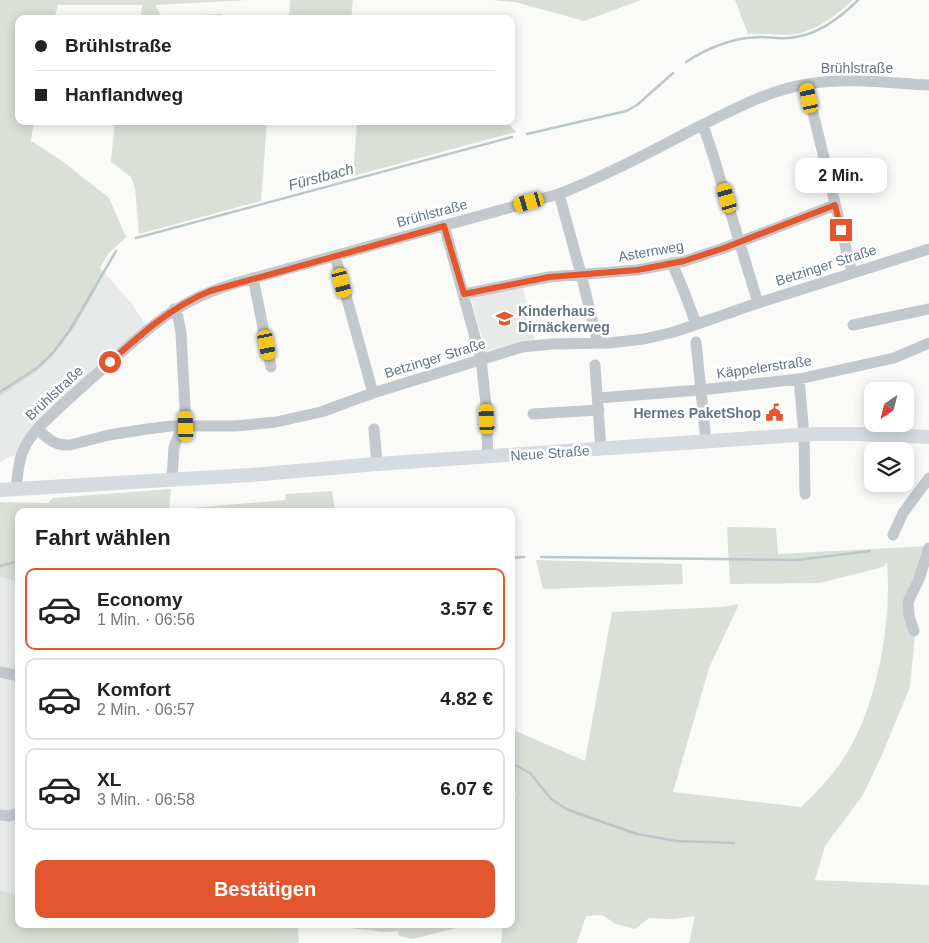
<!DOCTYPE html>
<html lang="de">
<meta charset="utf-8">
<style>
body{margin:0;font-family:Helvetica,sans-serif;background:#f2f2f2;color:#222;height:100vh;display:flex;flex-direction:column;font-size:19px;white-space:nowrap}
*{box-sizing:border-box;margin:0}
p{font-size:16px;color:#767676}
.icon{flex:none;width:28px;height:28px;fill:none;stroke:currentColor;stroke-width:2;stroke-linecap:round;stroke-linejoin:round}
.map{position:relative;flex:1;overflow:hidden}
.drawer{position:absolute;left:15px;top:508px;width:500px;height:420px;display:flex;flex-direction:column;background:#fff;border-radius:10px;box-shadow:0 2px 12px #0003}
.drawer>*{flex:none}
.guide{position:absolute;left:15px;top:15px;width:500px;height:110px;border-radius:10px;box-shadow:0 2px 12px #0003;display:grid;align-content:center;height:110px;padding:0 20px;background:#fff}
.needle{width:32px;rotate:215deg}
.fabs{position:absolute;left:864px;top:382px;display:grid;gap:10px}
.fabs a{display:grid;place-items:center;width:50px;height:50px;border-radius:10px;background:#fff;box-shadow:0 2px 12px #0003;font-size:25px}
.end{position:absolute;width:22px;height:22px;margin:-11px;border:6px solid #e4572e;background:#fff;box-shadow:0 0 0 2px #fff}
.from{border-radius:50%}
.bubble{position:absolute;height:35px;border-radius:10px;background:#fff;box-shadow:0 2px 12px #0003;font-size:16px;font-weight:700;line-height:35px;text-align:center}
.car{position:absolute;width:15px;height:30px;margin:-15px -8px;border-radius:6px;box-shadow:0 0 4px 1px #0007;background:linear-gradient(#f5c518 24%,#345 0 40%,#f5c518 0 76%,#345 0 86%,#f5c518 0)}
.guide b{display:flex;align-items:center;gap:18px;height:48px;font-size:19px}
.guide b+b{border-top:1px solid #e0e0e0}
.guide i{width:12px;height:12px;background:#222}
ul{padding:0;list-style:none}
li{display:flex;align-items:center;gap:15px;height:82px;margin:0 10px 8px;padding:0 10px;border:2px solid #e0e0e0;border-radius:10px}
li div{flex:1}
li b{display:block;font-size:19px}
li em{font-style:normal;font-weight:700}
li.active{border-color:#e4572e}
li>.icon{width:45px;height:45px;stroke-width:1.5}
h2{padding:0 20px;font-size:22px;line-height:60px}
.cta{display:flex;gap:10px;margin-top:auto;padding:10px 20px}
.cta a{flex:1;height:58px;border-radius:10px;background:#e4572e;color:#fff;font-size:20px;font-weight:700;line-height:58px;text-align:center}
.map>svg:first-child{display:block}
.built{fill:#e8e9e9}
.green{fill:#dadfd7}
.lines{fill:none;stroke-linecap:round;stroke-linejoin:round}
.stream{stroke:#bbc7cb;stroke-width:2.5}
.minor{stroke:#c3c8cc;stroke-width:11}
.major{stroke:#d6dbdf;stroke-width:14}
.route{stroke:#e4572e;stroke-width:6}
.labels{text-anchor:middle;stroke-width:5;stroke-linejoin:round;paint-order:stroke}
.street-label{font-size:14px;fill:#657683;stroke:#fff}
.poi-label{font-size:14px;font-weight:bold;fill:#657683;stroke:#fff;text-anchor:start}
.water-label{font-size:15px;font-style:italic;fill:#60757c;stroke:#fff}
</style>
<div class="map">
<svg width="929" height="943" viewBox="0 0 929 943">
<rect width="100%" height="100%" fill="#fafaf8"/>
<path class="built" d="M105,273L132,304L148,328L99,372L21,454L9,457L0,462V397L36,372L77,324Z
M523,287L535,340L486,351L471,299Z
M0,577L19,582V896L0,890Z"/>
<path class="green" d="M0,0H247L155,5L162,17L221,14L228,19H141L142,5H58L54,19H19V121H34L31,141L61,160L109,198L126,237L108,254L100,268L105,273L77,324L58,349L36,372L0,397Z
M290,0H353L351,19H289Z
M492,0H641L584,21L515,2Z
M735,0H853C835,16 813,34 787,35C774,35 761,33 748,34Z
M115,121H267L261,201L139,234L135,188L131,177L111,162Z
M357,121H506L516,132L353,176Z
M171,489L169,510L285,500L286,494L332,491L335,510L377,509V511H19V582L0,577V502L48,503L53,498Z
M727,527L776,528L778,554L929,546L908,602L915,634L910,687L880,759L863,795L825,846L815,880L929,885V943H689L695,916L674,919L649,918L635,929L616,924L602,915L586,916L577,943H501L503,924L460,927L413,939L399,936L398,931L384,932L335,926L330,924H511V804L516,792L511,789V729L585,761L612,612L723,607L739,604L709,668L673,792L801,807C819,790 835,773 848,751C878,702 892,619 887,562L883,567L819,583L730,584Z
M536,560L682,564L683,584L543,589Z
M0,890L19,896V924H301L298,929L299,943H0Z"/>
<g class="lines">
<path class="stream" d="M686,62C709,47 734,37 762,37C773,37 785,40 796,37C821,33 841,17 858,0
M527,134L626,111L637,105L673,73
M136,238L512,137
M0,392L37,368L52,354L70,330L116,251
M541,557L797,560L870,551
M511,558L524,557
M0,566L19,561
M511,763L530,773L551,799L568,810L637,834L677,841L734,843"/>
<path class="minor" d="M806,84L852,273
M703,125L713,155L758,303
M559,194L581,274L598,343
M444,225L481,359L486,405L488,457
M335,256L373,393
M672,263L685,294L696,324
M253,278L271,367
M464,294L549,277L637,270L685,261L724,248L835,205
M174,309L178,317L181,333L186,426
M853,325L929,309
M696,342L706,441
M595,365L601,449
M799,379L804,435L805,494
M598,398L700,390L799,379L894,358L929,343
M533,414L599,410
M38,428C46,439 56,446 70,445L109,435L147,429L171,426H235L276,422L321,412L373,393L522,347L552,344L609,343L644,339L674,332L758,303L929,249
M374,429L377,464
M172,480L174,447L182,427
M16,489C19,461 19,450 38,428C60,406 84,385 108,364C152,325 178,300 236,283L559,194C608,175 655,149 702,125C737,108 769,90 808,84C848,77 889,83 929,85
M893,535L903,513L929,478
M914,631L909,616L908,602L919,579L929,548
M0,672L19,676
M0,815L9,816L19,813"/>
<path class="major" d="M0,490L250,475L377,464L813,434H855L929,437"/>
</g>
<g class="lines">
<path class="route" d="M110,362C141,334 171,307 210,291L444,226L464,294L549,277L637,270L684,261L724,248L835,205L841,230"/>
</g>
<defs>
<symbol id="school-bare" viewBox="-9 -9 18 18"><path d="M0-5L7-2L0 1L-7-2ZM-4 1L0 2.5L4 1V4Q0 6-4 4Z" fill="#e4572e" stroke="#fff" stroke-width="2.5" paint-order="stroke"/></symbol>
<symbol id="civic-bare" viewBox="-9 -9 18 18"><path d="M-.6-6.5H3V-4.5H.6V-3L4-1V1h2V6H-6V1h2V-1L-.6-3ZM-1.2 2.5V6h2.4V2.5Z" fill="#e4572e" stroke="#fff" stroke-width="2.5" paint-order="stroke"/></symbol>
</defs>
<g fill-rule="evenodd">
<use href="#school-bare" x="492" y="306" width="25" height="25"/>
<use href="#civic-bare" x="762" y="400" width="25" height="25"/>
</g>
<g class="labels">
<g class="street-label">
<text x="857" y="73">Brühlstraße</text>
<text transform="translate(432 213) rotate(-15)" y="5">Brühlstraße</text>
<text transform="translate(651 251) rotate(-10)" y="5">Asternweg</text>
<text transform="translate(826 265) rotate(-18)" y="5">Betzinger Straße</text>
<text transform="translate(435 358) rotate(-17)" y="5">Betzinger Straße</text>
<text transform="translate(764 367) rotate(-8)" y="5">Käppelerstraße</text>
<text transform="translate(54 393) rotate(-43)" y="5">Brühlstraße</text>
<text transform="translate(550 453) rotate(-4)" y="5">Neue Straße</text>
</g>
<g class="poi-label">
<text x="518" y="316">Kinderhaus<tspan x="518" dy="16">Dirnäckerweg</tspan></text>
<text x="761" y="418" text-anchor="end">Hermes PaketShop</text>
</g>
<g class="water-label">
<text transform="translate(321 177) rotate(-15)" y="5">Fürstbach</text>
</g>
</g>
</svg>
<div class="fabs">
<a><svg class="needle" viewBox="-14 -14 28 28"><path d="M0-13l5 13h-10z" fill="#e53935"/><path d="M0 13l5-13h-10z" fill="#767676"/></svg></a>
<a><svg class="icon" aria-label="layers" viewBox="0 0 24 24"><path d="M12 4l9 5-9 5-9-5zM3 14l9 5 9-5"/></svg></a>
</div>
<i class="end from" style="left:110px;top:362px"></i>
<i class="end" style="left:841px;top:230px"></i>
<div class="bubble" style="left:795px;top:158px;width:92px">2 Min.</div>
<i class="car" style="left:809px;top:98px;rotate:348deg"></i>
<i class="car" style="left:727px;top:198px;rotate:343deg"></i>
<i class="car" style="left:529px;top:202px;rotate:254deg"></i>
<i class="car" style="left:342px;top:283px;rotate:165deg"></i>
<i class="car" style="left:267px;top:345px;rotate:169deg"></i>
<i class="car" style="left:487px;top:419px;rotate:357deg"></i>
<i class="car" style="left:186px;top:426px;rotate:358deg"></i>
<div class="guide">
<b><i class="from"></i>Brühlstraße</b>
<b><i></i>Hanflandweg</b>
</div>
<section class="drawer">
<h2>Fahrt wählen</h2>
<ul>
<li class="active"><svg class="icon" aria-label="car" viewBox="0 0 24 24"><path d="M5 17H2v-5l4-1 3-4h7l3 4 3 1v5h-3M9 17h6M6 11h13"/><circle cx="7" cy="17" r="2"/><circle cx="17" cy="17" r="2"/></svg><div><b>Economy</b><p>1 Min. · 06:56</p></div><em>3.57 €</em></li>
<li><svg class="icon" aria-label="car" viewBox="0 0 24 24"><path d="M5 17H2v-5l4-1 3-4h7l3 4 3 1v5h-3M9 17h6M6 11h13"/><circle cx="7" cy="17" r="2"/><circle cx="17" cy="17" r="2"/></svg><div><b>Komfort</b><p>2 Min. · 06:57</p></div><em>4.82 €</em></li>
<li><svg class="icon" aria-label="car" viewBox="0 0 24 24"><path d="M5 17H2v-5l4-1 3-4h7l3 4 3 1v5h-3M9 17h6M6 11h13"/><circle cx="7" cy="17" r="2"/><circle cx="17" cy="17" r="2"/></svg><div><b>XL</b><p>3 Min. · 06:58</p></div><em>6.07 €</em></li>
</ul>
<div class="cta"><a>Bestätigen</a></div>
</section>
</div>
